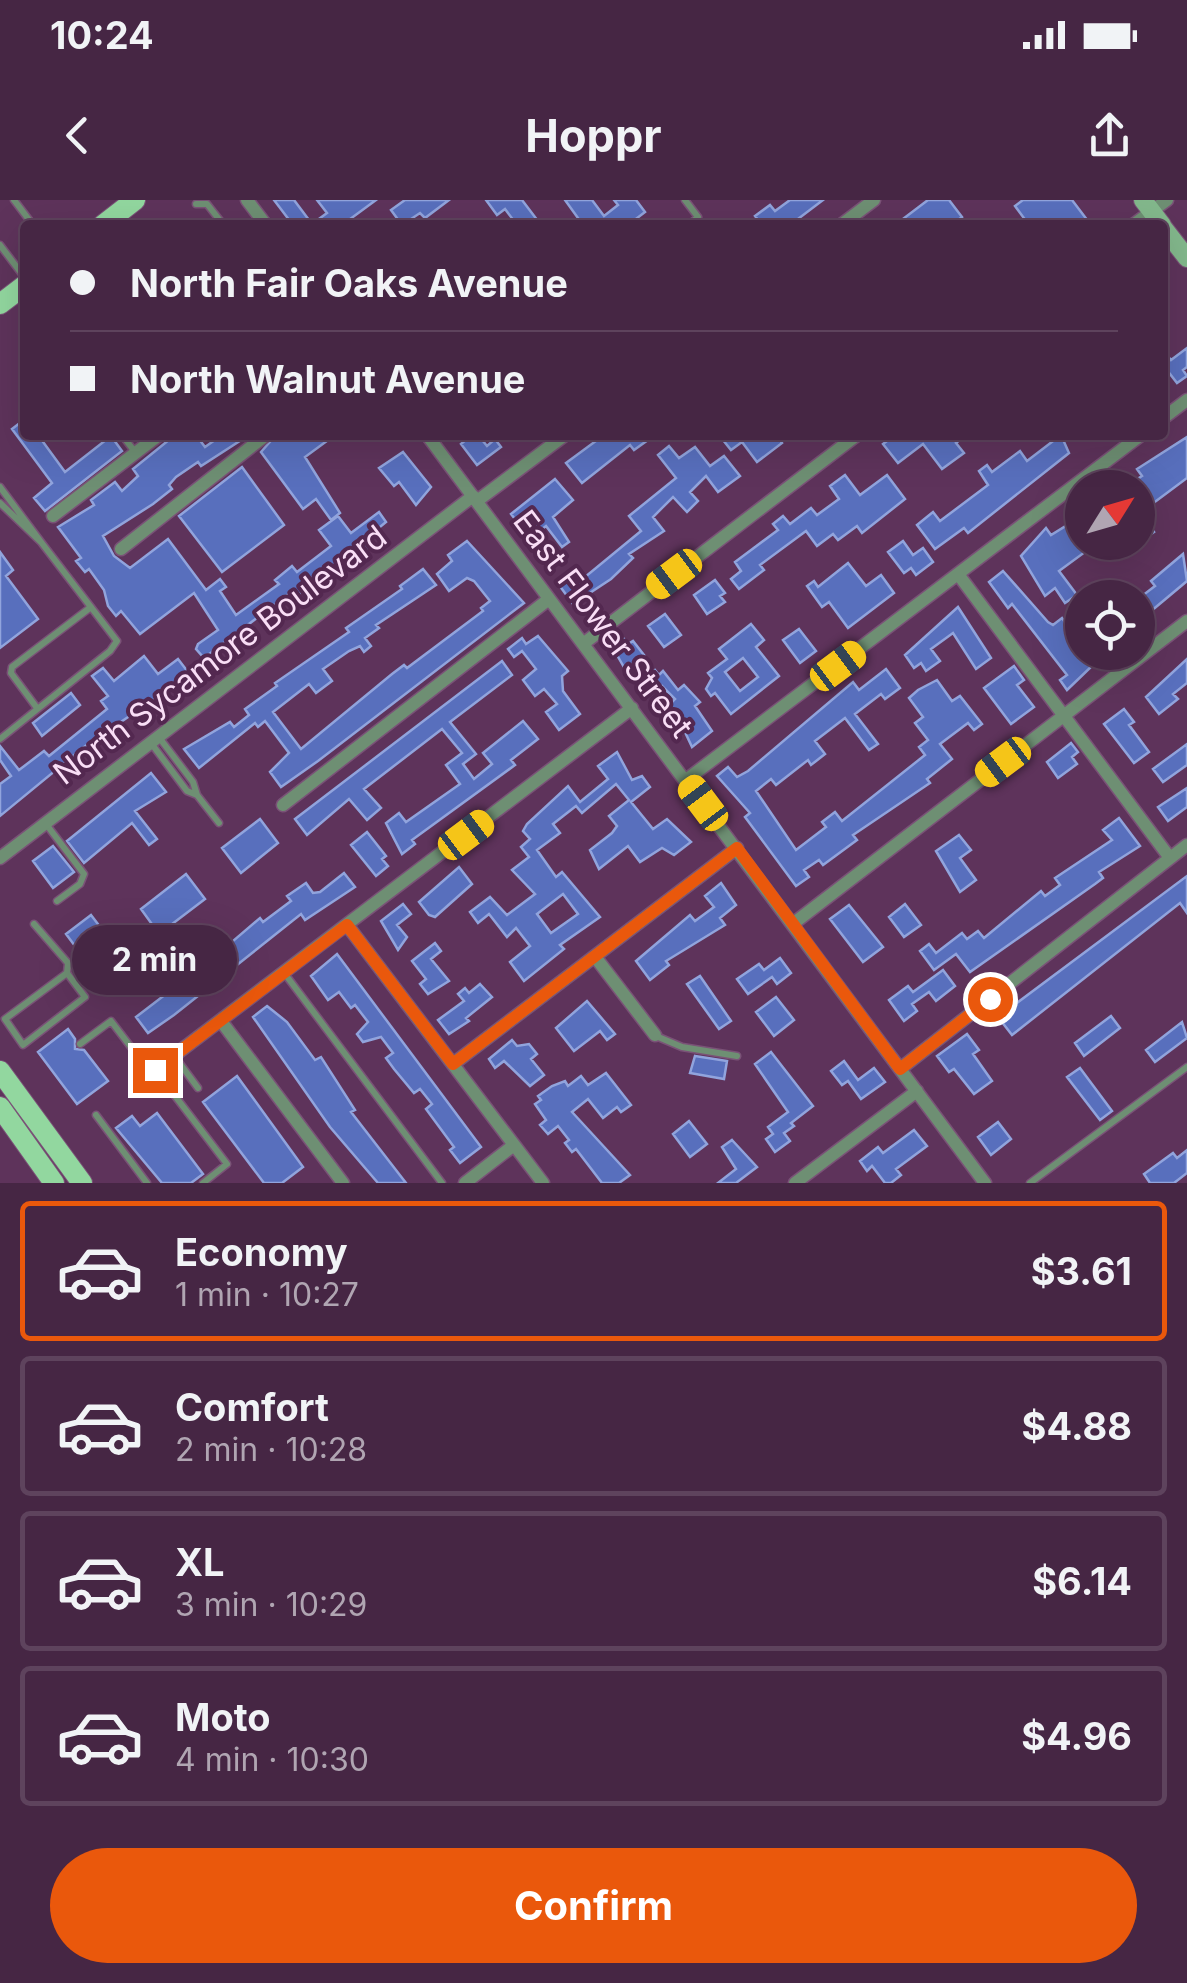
<!DOCTYPE html>
<meta charset="utf-8">
<style>
body{margin:0;font-family:Inter,sans-serif;background:#50324f;color:#f1f3f6;height:100vh;display:flex;flex-direction:column;font-size:38px;white-space:nowrap}
*{box-sizing:border-box;margin:0}
p{font-size:32px;color:#b0a5b2}
.icon{flex:none;width:55px;height:55px;fill:none;stroke:currentColor;stroke-width:2;stroke-linecap:round;stroke-linejoin:round}
.map{position:relative;height:983px;overflow:hidden}
.side{display:flex;flex-direction:column;background:#462644;flex:1}
.side>*{flex:none}
.guide{position:absolute;left:20px;top:20px;width:1148px;height:220px;border-radius:10px;box-shadow:0 10px 40px #0002,0 0 0 2px #5e435d;display:grid;align-content:center;height:220px;padding:0 50px;background:#462644}
.needle{width:65px;rotate:53deg}
.fabs{position:absolute;left:1065px;top:270px;display:grid;gap:20px}
.fabs a{display:grid;place-items:center;width:90px;height:90px;border-radius:50%;background:#462644;box-shadow:0 10px 40px #0002,0 0 0 2px #5e435d;font-size:50px}
.end{position:absolute;width:45px;height:45px;margin:-22px;border:12px solid #ea580c;background:#fff;box-shadow:0 0 0 5px #fff}
.from{border-radius:50%}
.bubble{position:absolute;height:70px;border-radius:35px;background:#462644;box-shadow:0 10px 40px #0002,0 0 0 2px #5e435d;font-size:32px;font-weight:700;line-height:70px;text-align:center}
.car{position:absolute;width:30px;height:60px;margin:-30px -15px;border-radius:12px;box-shadow:0 0 8px 2px #0007;background:linear-gradient(#f5c518 24%,#345 0 40%,#f5c518 0 76%,#345 0 86%,#f5c518 0)}
.guide b{display:flex;align-items:center;gap:35px;height:95px;font-size:38px}
.guide b+b{border-top:2px solid #5e435d}
.guide i{width:25px;height:25px;background:#f1f3f6}
ul{padding:18px 0 0;list-style:none}
li{display:flex;align-items:center;gap:30px;height:140px;margin:0 20px 15px;padding:0 30px;border:5px solid #5e435d;border-radius:10px}
li div{flex:1}
li b{display:block;font-size:38px}
li em{font-style:normal;font-weight:700}
li.active{border-color:#ea580c}
li>.icon{width:90px;height:90px;stroke-width:1.5}
.button{display:flex;gap:20px;margin-top:auto;padding:20px 50px}
.button a{flex:1;height:115px;border-radius:60px;background:#ea580c;color:#fff;font-size:40px;font-weight:700;line-height:115px;text-align:center}
.status{display:flex;justify-content:space-between;align-items:center;height:70px;padding:0 50px;background:#462644;direction:ltr}
.status svg{height:28px;fill:currentColor}
header{display:flex;justify-content:space-between;align-items:center;height:130px;padding:0 50px;background:#462644;font-size:45px;font-weight:700}
.map>svg:first-child{display:block}
.building{fill:#586fbd;stroke:#91a4dd;stroke-width:2.5;fill-rule:evenodd}
.lines{fill:none;stroke-linecap:round;stroke-linejoin:round}
.lane-casing{stroke:#7a5277;stroke-width:9}
.street-casing{stroke:#7a5277;stroke-width:15}
.secondary-casing{stroke:#7a5277;stroke-width:20}
.primary-casing{stroke:#7a5277;stroke-width:22}
.lane{stroke:#6e8f73;stroke-width:6}
.street{stroke:#6e8f73;stroke-width:12}
.secondary{stroke:#83b88c;stroke-width:18}
.primary{stroke:#92d79f;stroke-width:20}
.route{stroke:#ea580c;stroke-width:12}
.labels{text-anchor:middle;stroke-width:8;stroke-linejoin:round;paint-order:stroke}
.street-label{font-size:32px;fill:#f9def6;stroke:#532850}
</style>
<div class="status"><b>10:24</b><svg viewBox="0 0 49 12"><path d="M0 12V9h3v3zM5 12V6h3v6zM10 12V3h3v9zM15 12V0h3v12zM26 1h20v11H26zM47 4h2v5h-2z"/></svg></div>
<header><svg class="icon" aria-label="back" viewBox="0 0 24 24"><path d="M15 5l-7 7 7 7"/></svg>Hoppr<svg class="icon" aria-label="share" viewBox="0 0 24 24"><path d="M12 15V3M7 8l5-5 5 5M5 13v7h14v-7"/></svg></header>
<div class="map">
<svg width="1187" height="983" viewBox="0 0 1187 983">
<rect width="100%" height="100%" fill="#5e335b"/>
<path class="building" d="M274,0H294L312,24L327,13L317,0H376L342,25H293Z
M405,0H449L425,18L420,13L402,25L391,10Z
M486,0H522L541,25H517L505,9L497,15Z
M565,0H592L604,16L618,5L614,0H636L645,12L628,25H583Z
M790,0H823L790,25H762L755,16L770,5L775,11Z
M928,0H949L962,17L951,25H895Z
M1023,0H1072L1091,25H1029L1015,6Z
M1187,148V167L1183,170L1187,176L1177,183L1170,174L1162,179V149L1171,160Z
M25,219V235H38L65,272L111,236L122,251L45,311L34,298L52,283L12,229Z
M175,235H196L205,247L222,235H249L201,266L198,262L176,277L169,285L172,289L153,304L103,336L114,356L130,368L168,339L206,390L220,379L226,387L220,391L236,415L279,384L275,380L292,366L297,372L331,346L319,330L338,316L351,333L379,312L386,322L364,340L369,347L361,353L356,348L324,375L321,371L302,385L305,389L296,397L292,392L286,396L204,458L196,449L198,444L218,430L194,393L140,434L121,411L116,416L108,406L104,390L89,369L85,372L76,361L81,358L58,327L94,305L91,300L115,282L122,291L138,276L133,269Z
M276,235H335L305,257L340,313L331,320L316,299L303,309L261,252Z
M463,235H478L487,246L495,239L501,247L477,265L461,244L467,239Z
M604,235H655L634,250L630,245L582,283L566,263Z
M719,235H777L782,243L757,262L742,242L731,250Z
M895,235H966L956,243L964,253L942,269L923,244L898,263L883,244Z
M1061,235L1069,253L968,333L964,328L935,349L917,325L933,312L940,321L988,285L979,271L987,265L992,272L1020,251L1027,261Z
M1187,237V278L1140,313L1154,332L1142,341L1138,335L1136,280L1142,276L1137,269Z
M669,246L679,258L695,247L710,266L724,256L740,276L718,292L706,276L690,292L698,301L687,312L673,297L653,317L664,331L629,354L633,358L611,379L573,404L559,385L573,374L579,382L641,331L629,316L676,278L658,255Z
M403,252L431,287L416,305L399,282L394,286L379,268Z
M242,267L284,325L222,372L179,316Z
M845,275L860,295L887,275L905,299L862,333L857,326L838,340L833,334L817,346L806,331L760,365L764,370L739,389L731,379L741,371L735,362L778,330L773,324L783,316L790,324L811,308L817,315L839,299L830,286Z
M555,279L573,300L553,317L569,342L562,347L546,326L537,333L525,318L518,323L511,314Z
M1082,316L1085,352L1059,371L1077,395L1065,403L1055,388L1045,396L1021,356L1046,328L1051,335Z
M467,341L524,403L318,561L281,587L270,572L289,553L265,521L258,527L255,523L199,568L184,549L230,522L234,527L249,515L245,509L277,486L275,483L349,432L346,428L402,389L400,386L423,369L436,385L376,425L379,428L365,438L371,446L364,452L360,446L349,451L323,469L332,481L316,493L309,484L273,512L301,549L392,474L404,465L407,468L483,411L481,408L490,401L474,381L467,378L449,391L437,374L452,361L448,355Z
M903,341L913,355L923,348L933,362L916,375L911,368L904,373L888,352Z
M0,352L13,370L6,376L38,419L0,448Z
M1183,354L1187,381L1138,422V399L1155,386L1151,381Z
M848,363L866,386L881,375L894,393L848,428L829,402L822,407L807,386L814,381L818,387Z
M1003,371L1048,422L1053,425L1062,418L1094,464L1067,490L1060,480L1067,475L1012,404L1008,408L989,382Z
M715,380L725,393L720,396L725,402L707,414L694,395Z
M958,407L991,458L976,469L953,433L931,449L940,461L926,471L921,463L914,468L905,455Z
M665,414L681,435L664,447L648,426Z
M751,424L764,440L756,447L779,476L731,514L715,493L711,496L706,489L712,478L708,473L727,459L719,449ZM743,458L758,477L740,491L725,472Z
M799,429L816,451L800,463L783,440Z
M538,436L568,471L562,476L563,491L580,514L559,530L546,512L557,504L544,489L535,496L523,480L536,469L522,451L514,457L508,449L522,438L526,444Z
M624,439L628,444L633,441L644,455L625,469L613,448Z
M144,456L158,474L178,459L188,472L187,477L84,547L0,616V584L11,576L0,560V546L19,570L44,551L49,556L107,509L101,501L108,496L92,476L103,468L114,481Z
M1187,459V483L1173,494L1178,499L1159,514L1146,497Z
M502,461L512,475L450,522L476,554L463,564L474,579L492,564L483,553L523,521L538,539L511,560L515,565L412,640L415,644L402,654L386,623L399,613L406,622L460,584L446,565L462,553L442,529L364,589L381,608L367,620L349,599L307,635L295,619Z
M1014,466L1024,480L1017,485L1034,507L1011,524L984,488Z
M886,469L900,488L885,499L881,494L855,514L878,544L869,550L845,518L815,541L825,554L811,565L808,560L776,585L771,579L756,591L796,650L826,627L822,622L835,612L842,621L925,555L919,547L928,540L915,523L923,517L909,498L918,490L937,480L952,501L960,496L982,524L974,530L968,523L940,544L952,559L927,579L930,583L853,635L857,640L823,665L819,660L804,670L809,677L796,686L745,617L750,613L717,576L728,567L737,577L748,571L853,482L859,490Z
M655,470L659,475L663,471L678,490L684,485L700,502L695,506L712,531L692,547L684,530L665,509L675,499L662,486L647,498L639,488L643,485L640,481Z
M71,493L80,505L42,536L33,523Z
M1124,509L1134,522L1129,525L1149,552L1134,563L1104,524Z
M1071,543L1078,552L1072,557L1077,564L1058,578L1047,562Z
M1187,544V565L1163,582L1153,569Z
M617,552L632,580L642,576L650,587L631,602L653,629L667,619L691,642L674,655L662,648L640,662L628,646L599,669L590,650L612,633L617,626L609,616L629,600L616,584L582,613L576,606L553,624L560,633L537,650L556,677L562,672L600,717L560,745L564,749L524,781L510,762L530,746L516,728L507,737L489,714L478,723L470,712L490,697L507,715L535,694L512,670L529,657L521,647L530,639L523,631L527,624L568,586L580,602L608,579L598,566ZM563,694L578,714L551,733L537,714Z
M151,573L166,592L135,611L157,639L149,645L132,623L84,663L67,641Z
M1187,588V607L1168,621L1158,607Z
M1119,618L1140,646L1099,672L1103,678L1095,684L970,772L956,754L934,770L920,751L929,744L936,753L962,733L967,739L978,731L984,738L1041,691L1045,696L1060,685L1055,678L1112,640L1103,630Z
M260,619L278,643L241,673L222,648Z
M367,632L386,656L382,659L388,666L376,676L351,645Z
M959,635L971,650L960,658L976,680L960,692L936,651Z
M53,646L74,672L53,688L33,661Z
M459,667L472,684L435,717L429,715L419,702Z
M344,673L355,687L305,720L301,714L174,815L148,833L136,817L166,794L162,789L172,781L181,787L195,776L191,760L205,749L194,734L202,729L214,747L221,742L225,748L260,718L263,722L291,701L287,696L306,683L313,693L320,692Z
M186,674L205,699L159,734L141,709Z
M1187,676V713L1180,703L1012,835L998,817Z
M721,683L736,705L720,718L725,725L666,761L669,765L650,780L636,761L690,715L695,721L714,707L705,696Z
M403,704L411,714L397,725L407,737L398,750L381,721Z
M905,704L921,725L904,737L889,717Z
M849,705L883,747L863,762L830,719Z
M91,715L127,762L102,782L66,734Z
M435,743L441,751L431,759L449,781L428,794L420,784L426,779L412,761Z
M337,754L481,947L460,963L450,950L454,947L426,909L432,904L420,889L414,893L394,869L386,858L393,853L381,837L363,842L357,834L368,822L355,805L351,808L339,792L328,800L311,776Z
M780,758L791,773L777,784L772,777L748,794L737,779L759,764L764,770Z
M943,770L955,786L936,801L929,792L912,804L917,811L904,821L889,800L908,786L913,792Z
M700,776L731,821L719,829L687,784Z
M480,784L492,797L466,818L469,821L449,834L438,820L464,801L458,794L465,788L469,793Z
M776,797L794,820L774,836L756,812Z
M587,801L615,834L607,840L600,831L574,851L556,828Z
M267,806L287,822L315,860L321,857L355,910L351,912L406,983H378L330,927L253,817Z
M1111,816L1120,828L1084,856L1075,843Z
M1182,822L1187,838L1155,862L1146,850Z
M68,829L75,839V849L84,850L108,881L77,904L38,852Z
M967,834L979,850L973,854L992,881L974,894L954,869L949,872L937,856Z
M512,840L517,846L529,844L537,854L531,859L544,875L530,886L504,861L495,868L489,859Z
M771,852L813,906L791,923L794,926L784,933L790,941L775,952L766,939L773,934L768,927L788,912L755,864Z
M695,856L727,861L724,879L690,873Z
M844,861L858,880L874,868L885,882L861,899L848,881L842,885L831,871Z
M1080,868L1112,911L1100,920L1067,877Z
M606,873L631,905L621,912L617,907L603,918L588,899L572,912L630,975L619,983H602L576,949L572,952L565,943L569,940L558,926L548,934L540,925L546,920L535,904L541,900L538,896L552,886L565,881L568,886L581,876L588,885Z
M237,876L303,967L282,983H264L203,902Z
M157,913L203,974L191,983H162L116,928L132,916L140,926Z
M689,921L707,944L690,957L673,934Z
M998,922L1011,939L991,955L978,937Z
M914,930L927,946L896,969L901,975L891,983H885L872,966L867,971L860,961L878,947L883,953Z
M732,940L757,967L736,983H718L736,969L722,947Z
M1187,950V973L1174,983H1150L1144,974L1173,953L1177,958Z"/>
<g class="lines">
<defs>
<path id="lane" d="M14,0L33,25
M685,0L698,17L689,25
M196,4H207L222,23
M0,45L25,78
M122,235L135,252
M0,287L41,342L0,303
M37,508L11,473L12,467L91,407
M0,539L110,451L117,441L41,342
M151,543L187,591L197,595L193,582L158,536
M197,595L219,623
M46,624L84,674L80,684L57,701
M34,724L68,763L67,773L85,797L23,845L5,819L67,773
M285,774L442,983
M656,836L682,847L737,856
M80,844L111,821L150,872
M175,857L198,888
M156,871L227,964L203,983
M96,915L147,983
M1030,983L1187,867"/>
<path id="street" d="M247,0L266,25
M841,25L874,0
M1133,25L1167,0
M1162,219L1187,200
M427,235L985,983
M477,301L565,235
M53,316L159,235
M121,349L266,235
M958,374L1170,658
M583,444L857,235
M686,580L1141,235
M283,605L549,399
M0,658L473,296
M794,723L1187,421
M347,725L543,983
M596,758L655,835
M221,821L343,983
M453,864L737,648
M900,869L1187,645
M151,873L632,508
M465,983L514,945
M795,983L917,891"/>
<path id="secondary" d="M1143,0L1162,25
M1162,26L1187,58"/>
<path id="primary" d="M103,25L135,0
M0,104L25,85
M0,871L82,983
M0,907L54,983"/>
</defs>
<use href="#lane" class="lane-casing"/>
<use href="#street" class="street-casing"/>
<use href="#secondary" class="secondary-casing"/>
<use href="#primary" class="primary-casing"/>
<use href="#lane" class="lane"/>
<use href="#street" class="street"/>
<use href="#secondary" class="secondary"/>
<use href="#primary" class="primary"/>
</g>
<g class="lines">
<path class="route" d="M155,870L347,725L453,864L737,648L900,869L990,799"/>
</g>
<g class="labels">
<g class="street-label">
<text transform="translate(603 424) rotate(53)" y="11">East Flower Street</text>
<text transform="translate(220 455) rotate(-37)" y="11">North Sycamore Boulevard</text>
</g>
</g>
</svg>
<div class="fabs">
<a><svg class="needle" viewBox="-14 -14 28 28"><path d="M0-13l5 13h-10z" fill="#e53935"/><path d="M0 13l5-13h-10z" fill="#b0a5b2"/></svg></a>
<a><svg class="icon" aria-label="locate" viewBox="0 0 24 24"><circle cx="12" cy="12" r="6"/><path d="M12 2v4M12 18v4M2 12h4M18 12h4"/></svg></a>
</div>
<i class="end from" style="left:990px;top:799px"></i>
<i class="end" style="left:155px;top:870px"></i>
<div class="bubble" style="left:72px;top:725px;width:165px">2 min</div>
<i class="car" style="left:674px;top:374px;rotate:233deg"></i>
<i class="car" style="left:838px;top:466px;rotate:53deg"></i>
<i class="car" style="left:1003px;top:562px;rotate:233deg"></i>
<i class="car" style="left:703px;top:603px;rotate:323deg"></i>
<i class="car" style="left:466px;top:635px;rotate:53deg"></i>
<div class="guide">
<b><i class="from"></i>North Fair Oaks Avenue</b>
<b><i></i>North Walnut Avenue</b>
</div>
</div>
<section class="side">
<ul>
<li class="active"><svg class="icon" aria-label="car" viewBox="0 0 24 24"><path d="M5 17H2v-5l4-1 3-4h7l3 4 3 1v5h-3M9 17h6M6 11h13"/><circle cx="7" cy="17" r="2"/><circle cx="17" cy="17" r="2"/></svg><div><b>Economy</b><p>1 min · 10:27</p></div><em>$3.61</em></li>
<li><svg class="icon" aria-label="car" viewBox="0 0 24 24"><path d="M5 17H2v-5l4-1 3-4h7l3 4 3 1v5h-3M9 17h6M6 11h13"/><circle cx="7" cy="17" r="2"/><circle cx="17" cy="17" r="2"/></svg><div><b>Comfort</b><p>2 min · 10:28</p></div><em>$4.88</em></li>
<li><svg class="icon" aria-label="car" viewBox="0 0 24 24"><path d="M5 17H2v-5l4-1 3-4h7l3 4 3 1v5h-3M9 17h6M6 11h13"/><circle cx="7" cy="17" r="2"/><circle cx="17" cy="17" r="2"/></svg><div><b>XL</b><p>3 min · 10:29</p></div><em>$6.14</em></li>
<li><svg class="icon" aria-label="car" viewBox="0 0 24 24"><path d="M5 17H2v-5l4-1 3-4h7l3 4 3 1v5h-3M9 17h6M6 11h13"/><circle cx="7" cy="17" r="2"/><circle cx="17" cy="17" r="2"/></svg><div><b>Moto</b><p>4 min · 10:30</p></div><em>$4.96</em></li>
</ul>
<div class="button"><a>Confirm</a></div>
</section>
